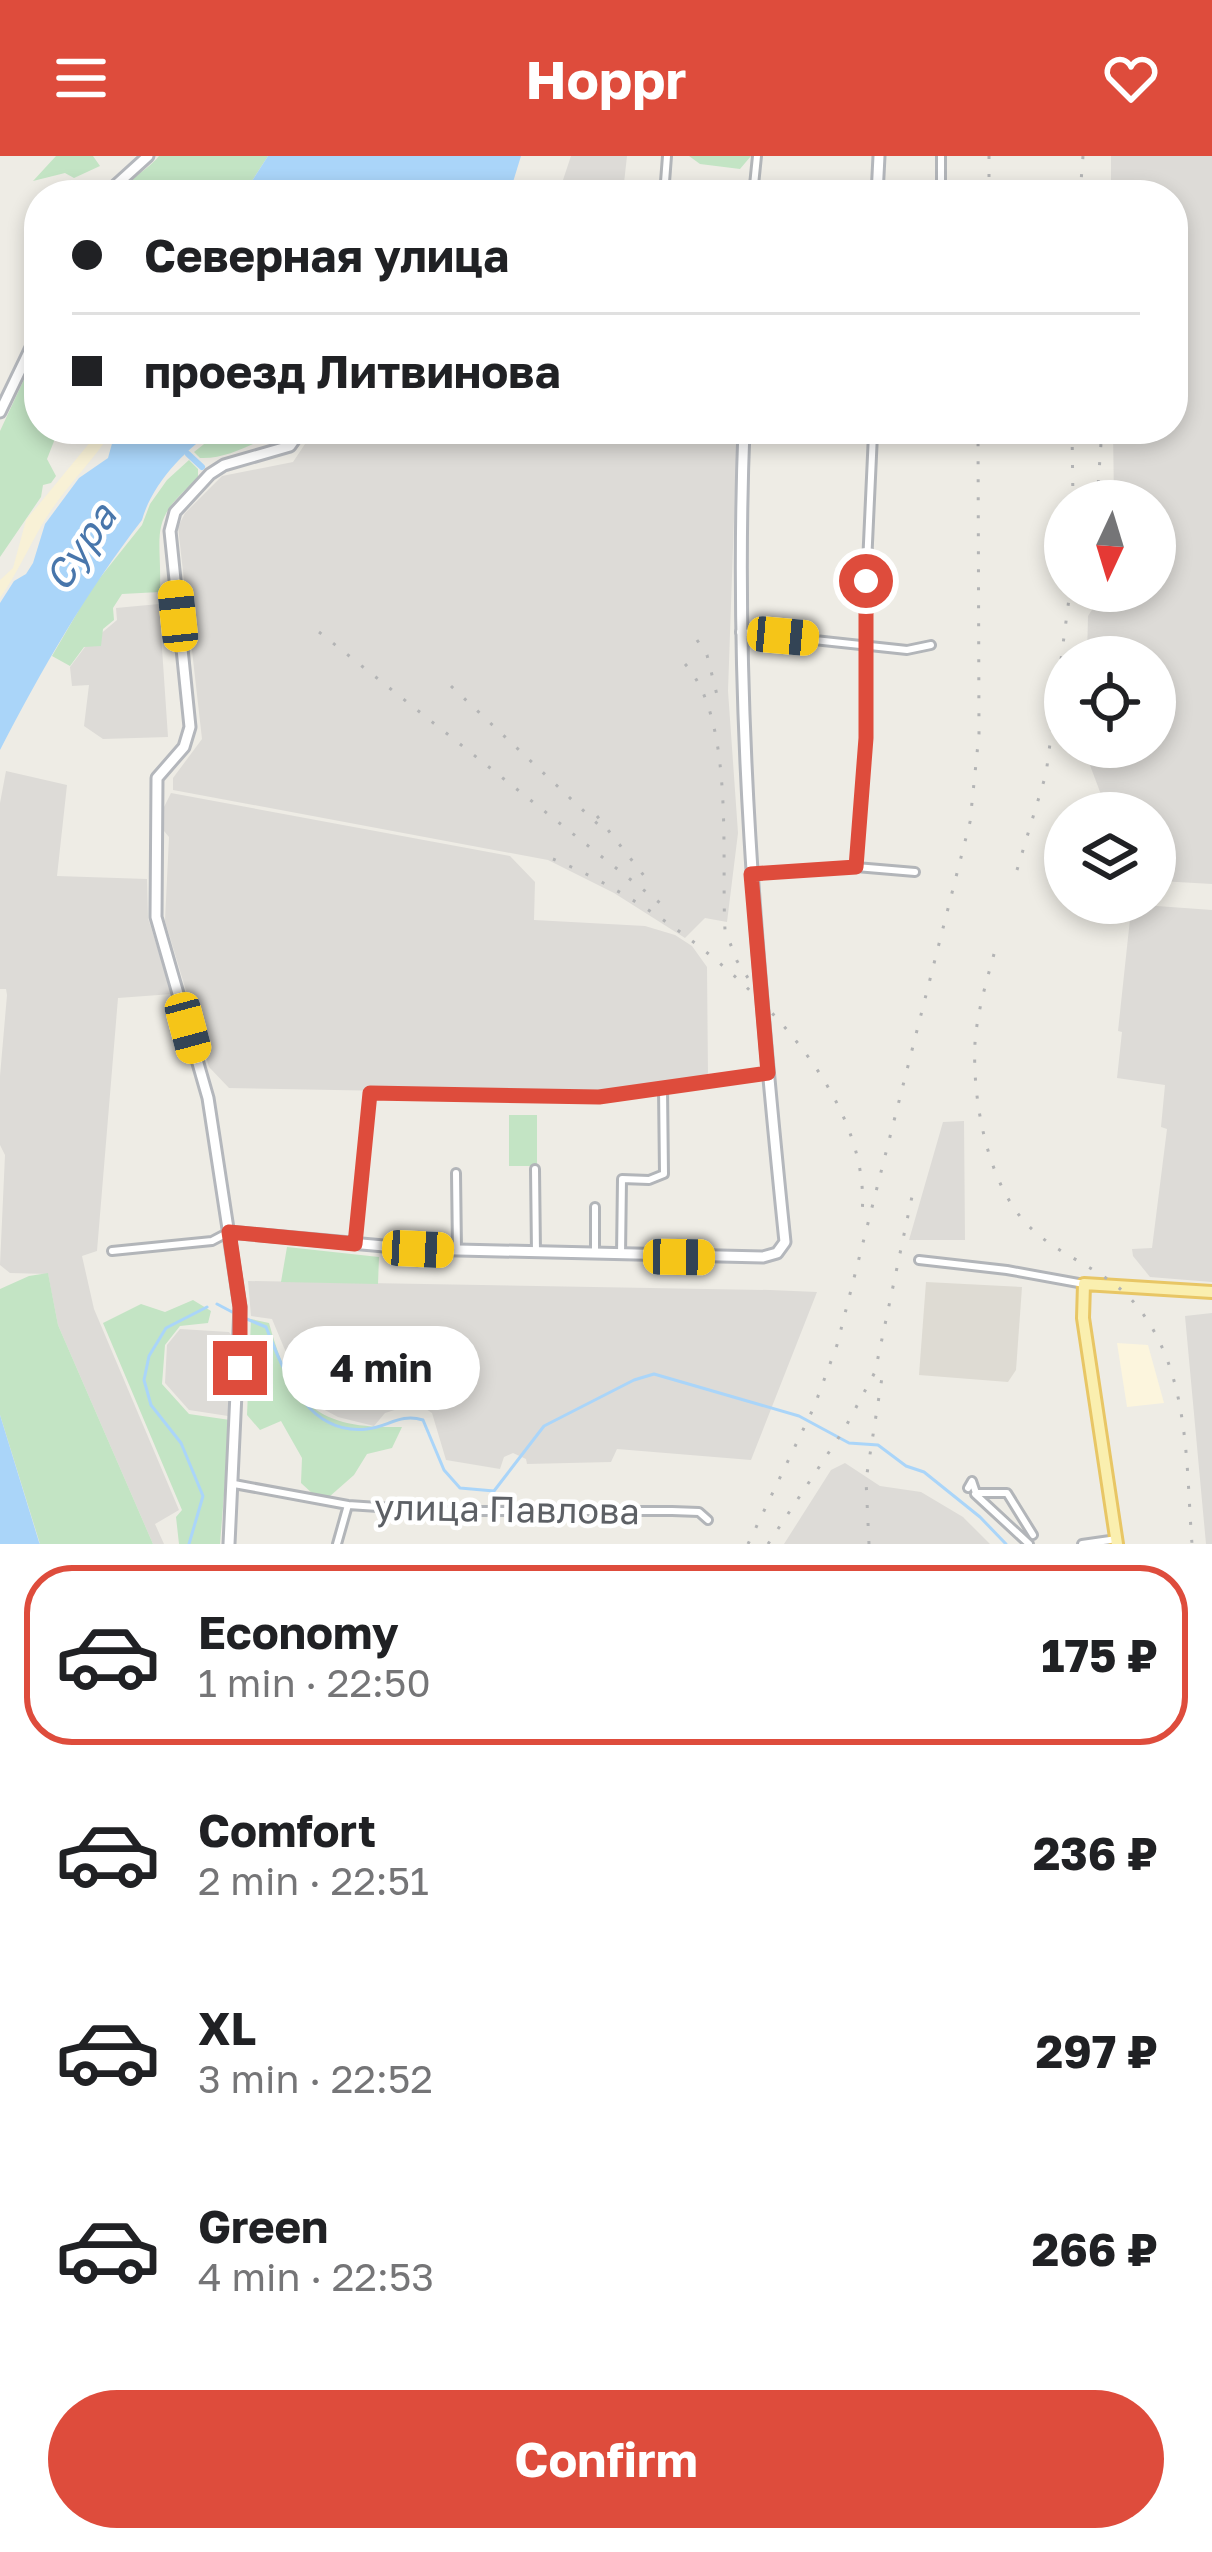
<!DOCTYPE html>
<meta charset="utf-8">
<style>
body{margin:0;font-family:"Golos Text",sans-serif;background:#f2f2f2;color:#202124;height:100vh;display:flex;flex-direction:column;font-size:45px;white-space:nowrap}
*{box-sizing:border-box;margin:0}
p{font-size:39px;color:#757577}
.icon{flex:none;width:66px;height:66px;fill:none;stroke:currentColor;stroke-width:2;stroke-linecap:round;stroke-linejoin:round}
.map{position:relative;height:1388px;overflow:hidden}
.details{display:flex;flex-direction:column;background:#fff;flex:1}
.details>*{flex:none}
.banner{position:absolute;left:24px;top:24px;width:1164px;height:264px;border-radius:48px;box-shadow:0 6px 18px #0003;display:grid;align-content:center;height:264px;padding:0 48px;background:#fff}
.needle{width:78px;rotate:184deg}
.tools{position:absolute;left:1044px;top:324px;display:grid;gap:24px}
.tools a{display:grid;place-items:center;width:132px;height:132px;border-radius:50%;background:#fff;box-shadow:0 6px 18px #0003;font-size:60px}
.end{position:absolute;width:54px;height:54px;margin:-27px;border:15px solid #de4c3c;background:#fff;box-shadow:0 0 0 6px #fff}
.from{border-radius:50%}
.bubble{position:absolute;height:84px;border-radius:42px;background:#fff;box-shadow:0 6px 18px #0003;font-size:39px;font-weight:700;line-height:84px;text-align:center}
.car{position:absolute;width:36px;height:72px;margin:-36px -18px;border-radius:15px;box-shadow:0 0 9px 3px #0007;background:linear-gradient(#f5c518 24%,#345 0 40%,#f5c518 0 76%,#345 0 86%,#f5c518 0)}
.banner b{display:flex;align-items:center;gap:42px;height:114px;font-size:45px}
.banner b+b{border-top:3px solid #e0e0e0}
.banner i{width:30px;height:30px;background:#202124}
ul{padding:21px 0 0;list-style:none}
li{display:flex;align-items:center;gap:36px;height:180px;margin:0 24px 18px;padding:0 24px;border:6px solid transparent;border-radius:48px}
li div{flex:1}
li b{display:block;font-size:45px}
li em{font-style:normal;font-weight:700}
li.current{border-color:#de4c3c}
li>.icon{width:108px;height:108px;stroke-width:1.5}
.action{display:flex;gap:24px;margin-top:auto;padding:24px 48px}
.action a{flex:1;height:138px;border-radius:72px;background:#de4c3c;color:#fff;font-size:48px;font-weight:700;line-height:138px;text-align:center}
header{display:flex;justify-content:space-between;align-items:center;height:156px;padding:0 48px;background:#de4c3c;color:#fff;font-size:54px;font-weight:700}
.map>svg:first-child{display:block}
.commercial{fill:#fcf5dd}
.industrial{fill:#dddbd7}
.education{fill:#dedbd3}
.green{fill:#c3e4c4}
.sand{fill:#f8f1d6}
.water{fill:#aad5f9}
.lines{fill:none;stroke-linecap:round;stroke-linejoin:round}
.stream{stroke:#aad5f9;stroke-width:3}
.canal{stroke:#aad5f9;stroke-width:6}
.street-casing{stroke:#b2b5b9;stroke-width:12}
.secondary-casing{stroke:#b4b7bc;stroke-width:15}
.primary-casing{stroke:#e8c665;stroke-width:16}
.street{stroke:#fff;stroke-width:6}
.secondary{stroke:#fff;stroke-width:9}
.primary{stroke:#faefaf;stroke-width:10}
.rail{stroke:#b3b4b5;stroke-width:3;stroke-dasharray:3 15;stroke-linecap:butt}
.route{stroke:#de4c3c;stroke-width:15}
.labels{text-anchor:middle;stroke-width:9;stroke-linejoin:round;paint-order:stroke}
.street-label{font-size:36px;fill:#5d6065;stroke:#fff}
.water-label{font-size:39px;font-style:italic;fill:#4876ab;stroke:#fff}
</style>
<header><svg class="icon" aria-label="menu" viewBox="0 0 24 24"><path d="M4 6h16M4 12h16M4 18h16"/></svg>Hoppr<svg class="icon" aria-label="heart" viewBox="0 0 24 24"><path d="M12 20l-8-8c-3-5 5-10 8-4 3-6 11-1 8 4z"/></svg></header>
<div class="map">
<svg width="1212" height="1388" viewBox="0 0 1212 1388">
<rect width="100%" height="100%" fill="#eeece5"/>
<path class="commercial" d="M1117,1187L1148,1189L1164,1247L1127,1251Z"/>
<path class="industrial" d="M571,0H627L623,36L620,39H558Z
M1111,0H1212V728L1160,725L1155,721V657H1108L1085,596V591H1155V501H1087L1088,460L1104,435H1155V345H1114L1113,273H1173V39H1111Z
M315,273H733L737,276L728,535L738,677L727,766L705,762L685,782L614,737L548,704L173,634V622L202,583L178,371L185,357L222,320L293,306Z
M159,448L168,581L103,583L84,570L89,529L72,530L70,511L85,491L117,464L116,452Z
M6,615L67,629L57,720L147,723L148,762L172,838L118,842L97,1095L82,1100L94,1153L179,1354L155,1368L164,1388H153L58,1169L48,1118L10,1117L0,1109L5,999L0,989V920L7,839L6,833H0V647Z
M171,637L510,700L535,726L534,764L645,770L675,779L692,790L707,811L708,920L596,939L229,932L209,911L165,765L169,681L164,675V651Z
M1143,749L1212,754V1126L1150,1121L1133,1100L1132,1093L1152,1092L1167,973L1161,971L1165,929L1117,922L1122,876L1118,875L1130,763Z
M964,965L965,1084H909L943,966Z
M248,1125L770,1134L817,1136L751,1304L617,1293L611,1306L527,1308L526,1303L513,1297L504,1301L500,1313L446,1304L432,1257L417,1247L385,1257L374,1270L338,1261L319,1251L300,1230L272,1163L251,1160Z
M1212,1157V1388H1206L1185,1160Z
M180,1173L229,1176L232,1180L228,1260L189,1254L165,1227L167,1189Z
M845,1307L880,1330L921,1336L963,1361L990,1388H784L831,1314Z"/>
<path class="education" d="M926,1126L1022,1131L1016,1214L1008,1226L919,1219Z"/>
<path class="green" d="M56,0H93L100,10L74,22L65,17L33,25Z
M159,0H268L243,39H118C127,23 147,15 159,0Z
M689,0H751L740,13L700,8Z
M39,191V273H94L84,279L58,275L47,303L56,320L51,327L43,329L41,341L0,401V275Z
M223,273H279L280,278C251,286 231,303 200,302L194,296Z
M189,304L198,313V323C147,365 162,376 160,436L122,438L113,452L114,464L103,473L101,490L84,491L70,510L52,500L91,433L142,369L150,348L167,324Z
M509,959H537V1010H509Z
M287,1091L379,1101L378,1128L281,1126Z
M48,1117L58,1169L153,1388H40L0,1259V1133L29,1120Z
M193,1144L211,1155L208,1167L180,1170L165,1189L162,1228L189,1258L230,1264L220,1388H179L176,1361L182,1354L103,1167L141,1148L165,1156Z
M251,1163L269,1167C292,1249 316,1273 402,1271L392,1292L367,1298L354,1319L329,1341L313,1338L301,1327L302,1302L281,1265L260,1274L247,1259Z"/>
<path class="sand" d="M101,273L112,275C92,307 63,333 43,367C28,392 17,418 0,442V424L13,412L26,364Z"/>
<path class="water" d="M268,0H521L509,39H243Z
M116,273H217C186,292 152,328 142,364C85,438 43,511 0,594V447L14,425L26,418L33,407L45,368L79,322L108,302Z
M0,1259L39,1386L40,1388H0Z"/>
<g class="lines">
<path class="stream" d="M217,1148L234,1157
M242,1161L266,1171C284,1215 306,1280 367,1273C388,1271 400,1257 423,1264L444,1314L460,1332L494,1335L544,1270L634,1224L654,1218L799,1260L849,1287L878,1289L906,1310L924,1316L980,1361L1006,1388
M189,1388L203,1340L181,1287L151,1249L144,1224L149,1200L166,1172L207,1151"/>
<path class="canal" d="M188,298L202,311"/>
<defs>
<path id="street" d="M664,39L667,0
M753,39L757,0
M941,39V0
M744,274L873,278L865,452L866,582L856,711
M740,476L907,494L931,489
M754,717L856,711L915,716
M535,1013L536,1097
M456,1017L457,1095
M595,1051V1096
M355,1087L370,937L599,941L768,917
M112,1095L212,1085L229,1076
M621,1099L622,1023L649,1024L664,1018L663,932
M919,1104L1007,1114L1084,1128
M234,1328L348,1349L439,1355H672L699,1356L708,1364
M968,1332L972,1325L976,1337H1007L1033,1379
M975,1338L1029,1388
M337,1388L348,1349
M1082,1388L1117,1383"/>
<path id="secondary" d="M105,39L148,0
M877,39L879,0
M0,256L39,175
M229,1076L417,1093L763,1101L777,1097L785,1086C757,814 733,548 744,273
M229,1388L240,1151L208,942L156,761L157,622L184,591L190,571L170,375L175,356L210,318L224,309L290,290L302,273"/>
<path id="primary" d="M1117,1388L1083,1162L1084,1128L1212,1136"/>
</defs>
<use href="#street" class="street-casing"/>
<use href="#secondary" class="secondary-casing"/>
<use href="#primary" class="primary-casing"/>
<use href="#street" class="street"/>
<use href="#secondary" class="secondary"/>
<use href="#primary" class="primary"/>
<path class="rail" d="M989,39V0
M1080,39L1083,0
M1072,273L1073,345
M1097,345L1102,273
M319,476L660,747
M697,484L707,499L717,539
M685,508C735,563 721,700 725,774L737,805L748,822
M451,530L604,674
M597,660L645,721
M553,703C677,753 875,909 862,1058
M1017,714L1046,618L1070,435
M994,798C986,827 977,857 975,887C972,945 988,1035 1034,1075C1070,1107 1113,1115 1143,1158C1190,1223 1186,1311 1192,1388
M748,1388L814,1251L837,1189L970,666L979,578L978,273
M768,1388L845,1272L875,1216L914,1031
M869,1388L866,1324L883,1215"/>
</g>
<g class="lines">
<path class="route" d="M240,1212V1151L229,1076L355,1088L370,937L599,941L768,917L751,718L856,711L866,582V425"/>
</g>
<g class="labels">
<g class="street-label">
<text transform="translate(507 1353) rotate(1)" y="13">улица Павлова</text>
</g>
<g class="water-label">
<text transform="translate(80 391) rotate(-56)" y="14">Сура</text>
</g>
</g>
</svg>
<div class="tools">
<a><svg class="needle" viewBox="-14 -14 28 28"><path d="M0-13l5 13h-10z" fill="#e53935"/><path d="M0 13l5-13h-10z" fill="#757577"/></svg></a>
<a><svg class="icon" aria-label="locate" viewBox="0 0 24 24"><circle cx="12" cy="12" r="6"/><path d="M12 2v4M12 18v4M2 12h4M18 12h4"/></svg></a>
<a><svg class="icon" aria-label="layers" viewBox="0 0 24 24"><path d="M12 4l9 5-9 5-9-5zM3 14l9 5 9-5"/></svg></a>
</div>
<i class="end from" style="left:866px;top:425px"></i>
<i class="end" style="left:240px;top:1212px"></i>
<div class="bubble" style="left:282px;top:1170px;width:198px">4 min</div>
<i class="car" style="left:178px;top:460px;rotate:354deg"></i>
<i class="car" style="left:783px;top:480px;rotate:95deg"></i>
<i class="car" style="left:188px;top:872px;rotate:165deg"></i>
<i class="car" style="left:418px;top:1093px;rotate:93deg"></i>
<i class="car" style="left:679px;top:1101px;rotate:91deg"></i>
<div class="banner">
<b><i class="from"></i>Северная улица</b>
<b><i></i>проезд Литвинова</b>
</div>
</div>
<section class="details">
<ul>
<li class="current"><svg class="icon" aria-label="car" viewBox="0 0 24 24"><path d="M5 17H2v-5l4-1 3-4h7l3 4 3 1v5h-3M9 17h6M6 11h13"/><circle cx="7" cy="17" r="2"/><circle cx="17" cy="17" r="2"/></svg><div><b>Economy</b><p>1 min · 22:50</p></div><em>175 ₽</em></li>
<li><svg class="icon" aria-label="car" viewBox="0 0 24 24"><path d="M5 17H2v-5l4-1 3-4h7l3 4 3 1v5h-3M9 17h6M6 11h13"/><circle cx="7" cy="17" r="2"/><circle cx="17" cy="17" r="2"/></svg><div><b>Comfort</b><p>2 min · 22:51</p></div><em>236 ₽</em></li>
<li><svg class="icon" aria-label="car" viewBox="0 0 24 24"><path d="M5 17H2v-5l4-1 3-4h7l3 4 3 1v5h-3M9 17h6M6 11h13"/><circle cx="7" cy="17" r="2"/><circle cx="17" cy="17" r="2"/></svg><div><b>XL</b><p>3 min · 22:52</p></div><em>297 ₽</em></li>
<li><svg class="icon" aria-label="car" viewBox="0 0 24 24"><path d="M5 17H2v-5l4-1 3-4h7l3 4 3 1v5h-3M9 17h6M6 11h13"/><circle cx="7" cy="17" r="2"/><circle cx="17" cy="17" r="2"/></svg><div><b>Green</b><p>4 min · 22:53</p></div><em>266 ₽</em></li>
</ul>
<div class="action"><a>Confirm</a></div>
</section>
